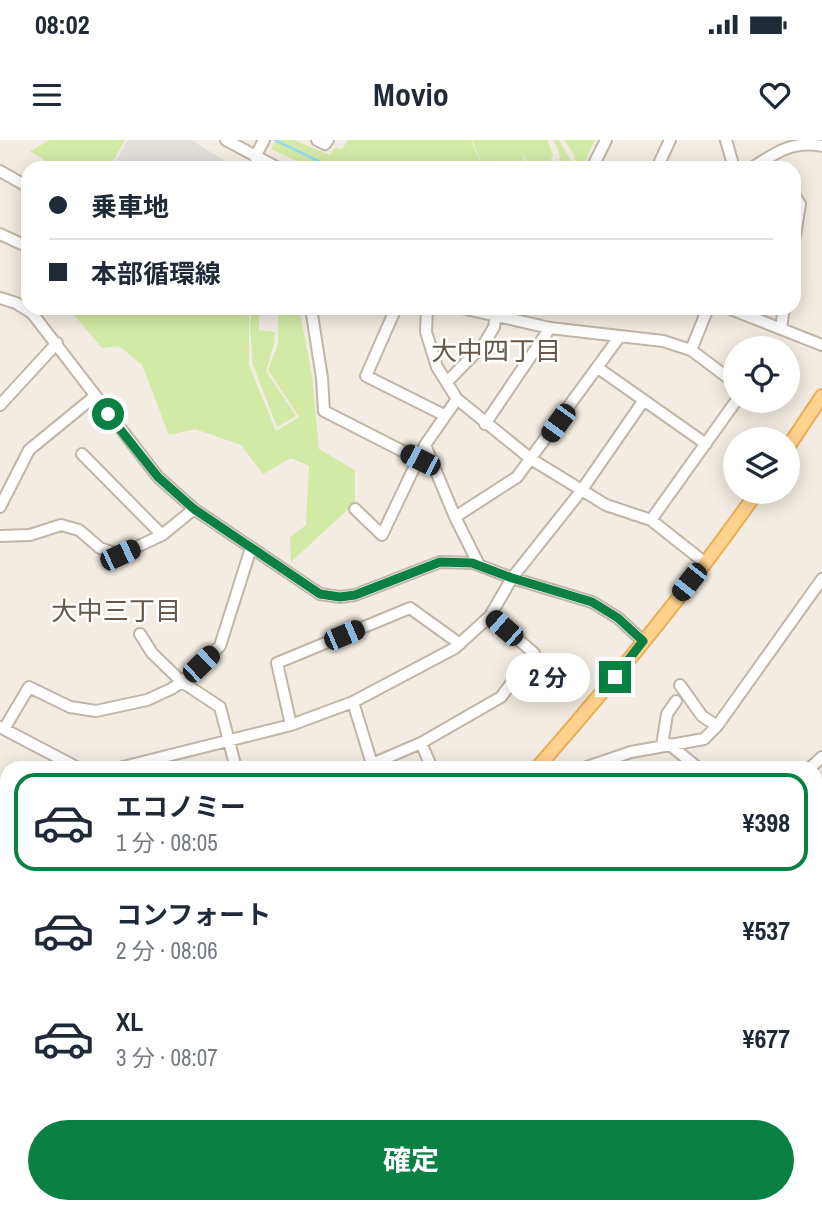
<!DOCTYPE html>
<html lang="ja">
<meta charset="utf-8">
<style>
body{margin:0;font-family:"Archivo Narrow","Noto Sans JP",sans-serif;background:#f6f6f7;color:#1f2937;height:100vh;display:flex;flex-direction:column;font-size:26px;white-space:nowrap}
*{box-sizing:border-box;margin:0}
p{font-size:23px;color:#747a83}
.icon{flex:none;width:38px;height:38px;fill:none;stroke:currentColor;stroke-width:2;stroke-linecap:round;stroke-linejoin:round}
.map{position:relative;flex:1;overflow:hidden}
.sheet{position:absolute;left:0px;top:621px;width:822px;height:453px;display:flex;flex-direction:column;background:#fff;border-radius:21px 21px 0 0;box-shadow:0 4px 18px #0003}
.sheet>*{flex:none}
.banner{position:absolute;left:21px;top:21px;width:780px;height:154px;border-radius:21px;box-shadow:0 4px 18px #0003;display:grid;align-content:center;height:154px;padding:0 28px;background:#fff}
.tools{position:absolute;left:723px;top:196px;display:grid;gap:14px}
.tools a{display:grid;place-items:center;width:77px;height:77px;border-radius:50%;background:#fff;box-shadow:0 4px 18px #0003;font-size:35px}
.end{position:absolute;width:32px;height:32px;margin:-16px;border:9px solid #0b8043;background:#fff;box-shadow:0 0 0 4px #fff}
.from{border-radius:50%}
.bubble{position:absolute;height:49px;border-radius:24px;background:#fff;box-shadow:0 4px 18px #0003;font-size:23px;font-weight:700;line-height:49px;text-align:center}
.car{position:absolute;width:21px;height:42px;margin:-21px -10px;border-radius:9px;box-shadow:0 0 5px 2px #0007;background:linear-gradient(#222 24%,#8ab4d8 0 40%,#222 0 76%,#8ab4d8 0 86%,#222 0)}
.banner b{display:flex;align-items:center;gap:24px;height:66px;font-size:26px}
.banner b+b{border-top:2px solid #e0e1e3}
.banner i{width:18px;height:18px;background:#1f2937}
ul{padding:12px 0 0;list-style:none}
li{display:flex;align-items:center;gap:21px;height:98px;margin:0 14px 10px;padding:0 14px;border:4px solid transparent;border-radius:21px}
li div{flex:1}
li b{display:block;font-size:26px}
li em{font-style:normal;font-weight:700}
li.on{border-color:#0b8043}
li>.icon{width:63px;height:63px;stroke-width:1.5}
.action{display:flex;gap:14px;margin-top:auto;padding:14px 28px}
.action a{flex:1;height:80px;border-radius:42px;background:#0b8043;color:#fff;font-size:28px;font-weight:700;line-height:80px;text-align:center}
.status{display:flex;justify-content:space-between;align-items:center;height:49px;padding:0 35px;background:#fff;direction:ltr}
.status svg{height:19px;fill:currentColor}
header{display:flex;justify-content:space-between;align-items:center;height:91px;padding:0 28px;background:#fff;font-size:32px;font-weight:700}
.map>svg:first-child{display:block}
.green{fill:#d3eaa7}
.parking{fill:#e2dfdb}
.lines{fill:none;stroke-linecap:round;stroke-linejoin:round}
.stream{stroke:#99d9f4;stroke-width:2.5}
.minor-casing{stroke:#c1b5a7;stroke-width:14}
.major-casing{stroke:#ebae58;stroke-width:16}
.minor{stroke:#fff;stroke-width:10}
.major{stroke:#ffd28e;stroke-width:12}
.route{stroke:#0b8043;stroke-width:9}
.labels{text-anchor:middle;stroke-width:5;stroke-linejoin:round;paint-order:stroke}
.neighbourhood-label{font-size:26px;fill:#685849;stroke:#fff}
</style>
<div class="status"><b>08:02</b><svg viewBox="0 0 49 12"><path d="M0 12V9h3v3zM5 12V6h3v6zM10 12V3h3v9zM15 12V0h3v12zM26 1h20v11H26zM47 4h2v5h-2z"/></svg></div>
<header><svg class="icon" aria-label="menu" viewBox="0 0 24 24"><path d="M4 6h16M4 12h16M4 18h16"/></svg>Movio<svg class="icon" aria-label="heart" viewBox="0 0 24 24"><path d="M12 20l-8-8c-3-5 5-10 8-4 3-6 11-1 8 4z"/></svg></header>
<div class="map">
<svg width="822" height="1073" viewBox="0 0 822 1073">
<rect width="100%" height="100%" fill="#f2ece2"/>
<path class="green" d="M50,0H125L109,28H57L30,11Z
M276,0H294L330,15L335,8L342,9L348,0H471L483,28H312L271,9Z
M472,0H547L553,15L547,28H533L523,15L524,28H484Z
M554,0H559L571,21L572,28H557L560,17Z
M564,0H595L582,28H577L574,14Z
M68,168H249V225L276,291L299,277L268,230L278,204V168H299L312,235L319,309L355,330V363L291,422L290,397L306,385L309,326L291,318L263,334L241,305L195,289L169,295L142,225L119,206L102,208Z
M252,168H275V174L259,175V190L275,192L274,204L266,231L296,276L277,287L253,225L250,188Z"/>
<path class="parking" d="M128,0H191L235,27L192,28L168,23L147,28H123L114,25Z"/>
<g class="lines">
<path class="stream" d="M275,0L333,28"/>
<defs>
<path id="minor" d="M226,0L278,28
M317,0L325,4L328,0
M726,0L734,28
M255,17L264,0
M592,28L606,0
M657,28L670,0
M752,28C775,13 793,0 822,6
M0,31L28,47
M794,55L800,64L794,102
M0,94L28,107
M0,158L16,163L32,173L158,337L194,369L320,454L340,457L355,455L440,422L473,423L512,438L592,462L618,478L643,501
M311,168L322,238L324,271L420,320
M396,168L366,236L444,275
M427,168L426,192L437,227L457,259L531,319L606,365L651,380L704,422
M462,168L550,188L663,201L691,210L735,243
M728,168L822,205
M781,188L784,168
M691,210L708,168
M598,228L706,304
M447,242L484,204L494,187L497,168
M0,265L57,203
M485,284L550,188
M425,305L455,377L517,337L620,196
M82,314L162,395
M0,367L29,310L95,256
M355,369L382,395L425,305L457,259
M455,377L479,425
M651,380L736,261
M0,396L30,395L61,385L79,390L100,408L120,415L162,395L194,369
M140,494L152,513L182,542L220,567L236,628
M680,545L702,576L717,586
M353,562L372,624L421,603L501,557L534,513L490,476
M291,585L277,523L410,468L460,504
M0,587L78,628
M4,589L29,547L70,567L96,571L147,560L171,549L182,542L220,506L251,408
M421,603L432,628
M669,604L698,628
M662,605L667,574L676,561
M119,628L291,585L353,562L455,508L490,476L512,438L581,351L644,260
M584,628L631,612L704,599L717,586L822,439
M810,628L822,617
M0,653L7,657
M816,750L822,753
M0,759L7,762
M0,792L7,787
M816,852L822,844
M816,927H822
M816,1028L822,1021
M351,1068L354,1073
M674,1068L679,1073
M229,1073L240,1068
M378,1073L382,1068
M564,1073L565,1068
M650,1073L669,1068
M774,1073L779,1068"/>
<path id="major" d="M788,307L822,256
M537,628C614,540 690,448 757,352
M102,1073L131,1068"/>
</defs>
<use href="#minor" class="minor-casing"/>
<use href="#major" class="major-casing"/>
<use href="#minor" class="minor"/>
<use href="#major" class="major"/>
</g>
<g class="lines">
<path class="route" d="M108,274L158,337L194,369L320,454L340,457L355,455L440,422L472,423L512,438L592,462L618,478L643,501L615,537"/>
</g>
<g class="labels">
<g class="neighbourhood-label">
<text x="496" y="220">大中四丁目</text>
<text x="116" y="480">大中三丁目</text>
</g>
</g>
</svg>
<div class="tools">
<a><svg class="icon" aria-label="locate" viewBox="0 0 24 24"><circle cx="12" cy="12" r="6"/><path d="M12 2v4M12 18v4M2 12h4M18 12h4"/></svg></a>
<a><svg class="icon" aria-label="layers" viewBox="0 0 24 24"><path d="M12 4l9 5-9 5-9-5zM3 14l9 5 9-5"/></svg></a>
</div>
<i class="end from" style="left:108px;top:274px"></i>
<i class="end" style="left:615px;top:537px"></i>
<div class="bubble" style="left:506px;top:513px;width:84px">2 分</div>
<i class="car" style="left:558px;top:283px;rotate:216deg"></i>
<i class="car" style="left:420px;top:320px;rotate:297deg"></i>
<i class="car" style="left:120px;top:415px;rotate:65deg"></i>
<i class="car" style="left:689px;top:442px;rotate:218deg"></i>
<i class="car" style="left:504px;top:488px;rotate:311deg"></i>
<i class="car" style="left:344px;top:495px;rotate:67deg"></i>
<i class="car" style="left:201px;top:524px;rotate:46deg"></i>
<div class="banner">
<b><i class="from"></i>乗車地</b>
<b><i></i>本部循環線</b>
</div>
<section class="sheet">
<ul>
<li class="on"><svg class="icon" aria-label="car" viewBox="0 0 24 24"><path d="M5 17H2v-5l4-1 3-4h7l3 4 3 1v5h-3M9 17h6M6 11h13"/><circle cx="7" cy="17" r="2"/><circle cx="17" cy="17" r="2"/></svg><div><b>エコノミー</b><p>1 分 · 08:05</p></div><em>¥398</em></li>
<li><svg class="icon" aria-label="car" viewBox="0 0 24 24"><path d="M5 17H2v-5l4-1 3-4h7l3 4 3 1v5h-3M9 17h6M6 11h13"/><circle cx="7" cy="17" r="2"/><circle cx="17" cy="17" r="2"/></svg><div><b>コンフォート</b><p>2 分 · 08:06</p></div><em>¥537</em></li>
<li><svg class="icon" aria-label="car" viewBox="0 0 24 24"><path d="M5 17H2v-5l4-1 3-4h7l3 4 3 1v5h-3M9 17h6M6 11h13"/><circle cx="7" cy="17" r="2"/><circle cx="17" cy="17" r="2"/></svg><div><b>XL</b><p>3 分 · 08:07</p></div><em>¥677</em></li>
</ul>
<div class="action"><a>確定</a></div>
</section>
</div>
